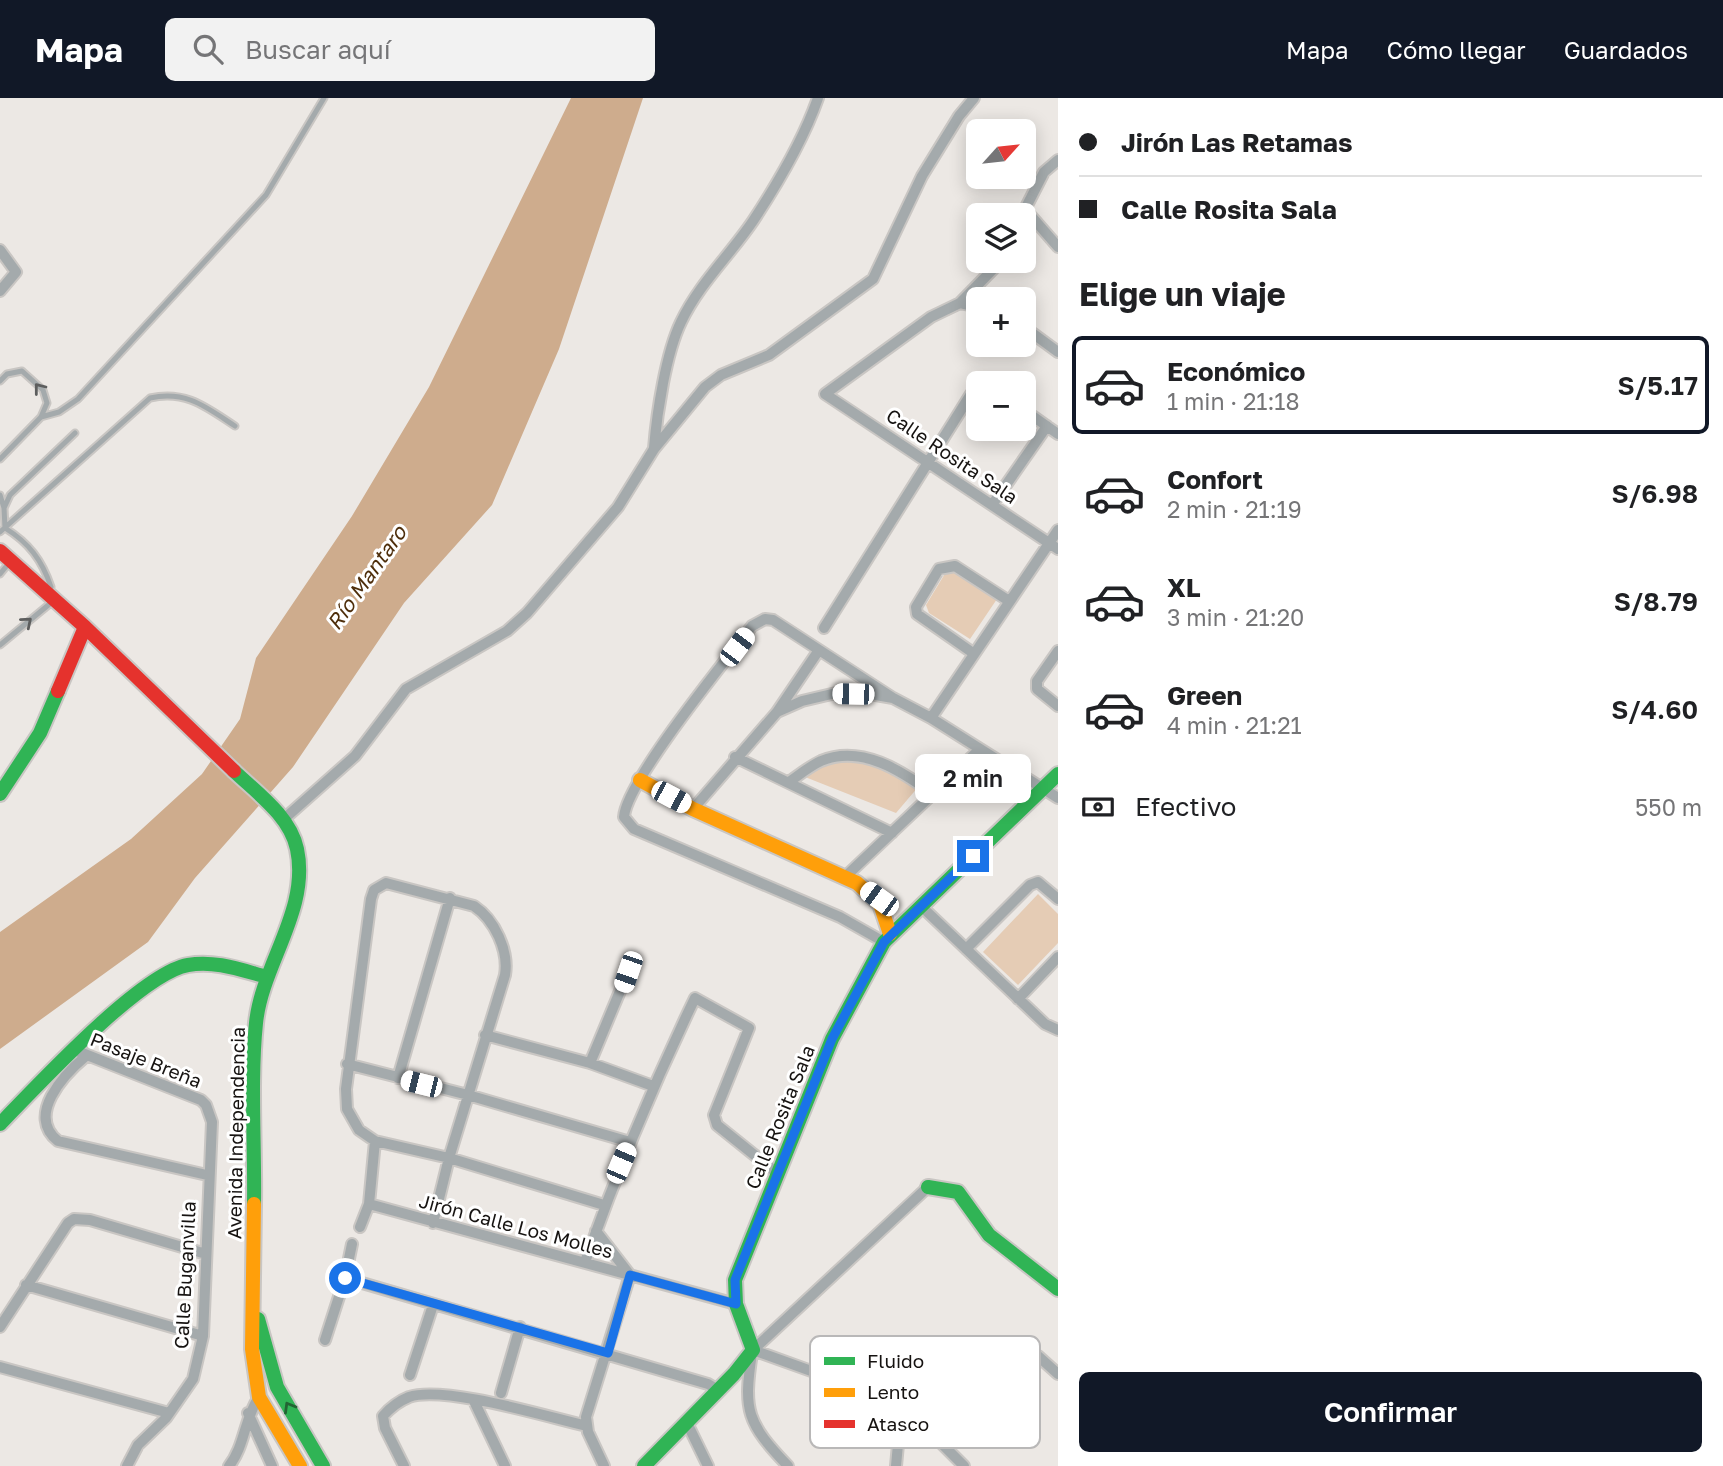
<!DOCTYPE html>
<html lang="es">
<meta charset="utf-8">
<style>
body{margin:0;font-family:"Golos Text",sans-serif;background:#f2f2f2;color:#202124;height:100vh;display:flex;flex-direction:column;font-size:26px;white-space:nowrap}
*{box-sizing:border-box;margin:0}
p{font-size:23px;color:#757577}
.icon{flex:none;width:38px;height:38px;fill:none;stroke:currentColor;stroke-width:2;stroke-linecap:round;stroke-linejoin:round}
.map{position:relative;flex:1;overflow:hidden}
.drawer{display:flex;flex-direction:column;background:#fff;width:665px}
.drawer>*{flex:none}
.hud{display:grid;align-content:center;height:154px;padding:0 21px;background:#fff}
.needle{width:46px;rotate:63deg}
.fabs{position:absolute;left:966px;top:21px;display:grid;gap:14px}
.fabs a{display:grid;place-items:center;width:70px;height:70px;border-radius:10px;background:#fff;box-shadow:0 4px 18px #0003;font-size:35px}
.end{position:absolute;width:32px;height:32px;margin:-16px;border:9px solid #1a73e8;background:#fff;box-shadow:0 0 0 4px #fff}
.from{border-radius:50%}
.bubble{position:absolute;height:49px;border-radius:10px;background:#fff;box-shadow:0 4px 18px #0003;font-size:23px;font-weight:600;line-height:49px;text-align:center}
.car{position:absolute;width:21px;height:42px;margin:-21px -10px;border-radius:9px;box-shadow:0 0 5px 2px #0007;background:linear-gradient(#fff 24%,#345 0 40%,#fff 0 76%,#345 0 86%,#fff 0)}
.hud b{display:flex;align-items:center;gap:24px;height:66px;font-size:26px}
.hud b+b{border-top:2px solid #e0e0e0}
.hud i{width:18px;height:18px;background:#202124}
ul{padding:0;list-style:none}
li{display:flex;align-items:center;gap:21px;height:98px;margin:0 14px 10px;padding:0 7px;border:4px solid transparent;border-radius:10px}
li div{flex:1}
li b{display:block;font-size:26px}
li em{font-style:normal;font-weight:600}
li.current{border-color:#111827}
li>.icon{width:63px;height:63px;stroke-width:1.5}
h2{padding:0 21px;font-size:32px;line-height:84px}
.pay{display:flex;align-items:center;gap:18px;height:77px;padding:0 21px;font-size:26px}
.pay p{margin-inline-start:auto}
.cta{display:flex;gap:14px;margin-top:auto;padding:14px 21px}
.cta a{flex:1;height:80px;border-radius:10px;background:#111827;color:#fff;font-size:28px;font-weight:600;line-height:80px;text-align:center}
header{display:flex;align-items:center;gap:42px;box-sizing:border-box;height:98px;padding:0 35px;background:#111827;color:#fff}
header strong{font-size:33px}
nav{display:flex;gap:38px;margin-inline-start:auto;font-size:24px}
.search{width:490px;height:63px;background:#f2f2f2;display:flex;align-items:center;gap:18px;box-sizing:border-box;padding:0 24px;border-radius:10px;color:#757577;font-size:26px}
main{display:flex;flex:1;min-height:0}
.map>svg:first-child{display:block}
.green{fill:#e5ccb5}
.water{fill:#ceac8d}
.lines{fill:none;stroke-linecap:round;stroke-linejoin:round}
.lane-casing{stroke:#c9c6c3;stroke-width:9}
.street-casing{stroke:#c9c6c3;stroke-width:14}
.fast-casing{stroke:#c9c6c3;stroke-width:18}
.slow-casing{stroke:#c9c6c3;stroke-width:18}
.jam-casing{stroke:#c9c6c3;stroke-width:18}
.lane{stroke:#a4aaac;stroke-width:5}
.street{stroke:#a4aaac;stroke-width:10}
.fast{stroke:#30b455;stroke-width:14}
.slow{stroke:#ff9f0a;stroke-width:14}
.jam{stroke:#e5322d;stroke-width:14}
.oneway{stroke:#5d5e5e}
.oneway2{stroke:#236433}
.route{stroke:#1a73e8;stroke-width:9}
.labels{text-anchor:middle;stroke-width:6;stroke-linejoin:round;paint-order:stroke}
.street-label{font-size:19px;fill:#161311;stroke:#fff}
.water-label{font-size:21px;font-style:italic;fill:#4e2e0b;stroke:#fff}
.key{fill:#fff;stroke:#b9b8b8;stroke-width:2}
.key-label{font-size:19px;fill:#161311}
</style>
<header>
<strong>Mapa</strong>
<div class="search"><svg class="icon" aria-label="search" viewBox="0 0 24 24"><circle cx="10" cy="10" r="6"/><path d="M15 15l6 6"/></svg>Buscar aquí</div>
<nav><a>Mapa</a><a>Cómo llegar</a><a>Guardados</a></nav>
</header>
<main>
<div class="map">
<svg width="1058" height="1368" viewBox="0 0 1058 1368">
<rect width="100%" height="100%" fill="#ece8e4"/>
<path class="green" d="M954,472L997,501L970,541L929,515L926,507L946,474Z
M852,659L875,664L919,688L896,715L800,677L825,664Z
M1038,796L1058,816V845L1018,887L983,854Z"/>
<path class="water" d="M571,0H643L559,251L492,407L404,505L293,669L195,780L148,844L0,951V834L131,741L202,676L240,621L256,560L352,418L429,289Z"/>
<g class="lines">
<defs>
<path id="lane" d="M0,283L7,276L22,273L43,292L47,305L41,319L0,361
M41,319L59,314L78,301L266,97L324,0
M0,397L4,410
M0,434L150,300C186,292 206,309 235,328
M0,476L9,465
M51,489C42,462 29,445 5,430L4,410L10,397L75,335
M0,547L52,504"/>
<path id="street" d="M1025,111L1058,149
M1022,117L1044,74L1058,62
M0,152L16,174L0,193
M960,205L1001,163
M978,209L960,205L931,219L825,296L1058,451
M1024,229L1058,254
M1024,312L1058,336
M654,350C657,314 666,255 681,224C699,186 730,157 753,123C778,85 803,43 818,0
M992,407L1047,328
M824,530L971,296L978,291
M1058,553L1037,583V591L1058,608
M973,555L917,516L916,509L939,471L955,468L1009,503
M777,614L819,552
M931,620L1058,432
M735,659L892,735
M789,684C799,677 810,668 821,663C861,646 902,673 933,696
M693,711L777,614L802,603L836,595L870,596L893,600L931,620L1058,700
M284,721L355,658L406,591L507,533L527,515L618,409L654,351L705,289L721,277L769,257L873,181L922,78L959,18L974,0
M845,779L979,652
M921,808L1045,926L1058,932
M884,844L840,819L634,731L624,719C626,684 726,562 752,528L765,521L773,522L893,600
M966,851L1030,787L1038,784L1058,801
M1018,901L1058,859
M485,937L590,965L653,988
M72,951L201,1002L206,1007L212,1024L203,1238L193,1281L166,1320L138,1347L127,1368
M86,958C63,977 26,1018 58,1043L207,1077
M590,965L628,874
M347,966L468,997L630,1044
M398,980L450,800
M369,1106L736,1206
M433,1125L449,1060L505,877C509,853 495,822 474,808L386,785L374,792L371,801L346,991L347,1011L359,1032L375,1043L449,1060L604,1107
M360,1129L369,1106L375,1043
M596,1133L630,1177L586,1319L588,1334L604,1368
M585,1164C617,1074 653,987 695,900L749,930L714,1017L717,1027L778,1076
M345,1180L708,1286L718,1292
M26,1187L203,1238
M0,1229L68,1125L74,1121L90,1122L206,1156
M325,1242L345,1180L352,1146
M753,1252L814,1274L865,1306L901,1314L920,1324L964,1368
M753,1252L928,1089
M752,1255C743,1313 747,1325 788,1368
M0,1269L169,1315
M410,1277L433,1207
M501,1295L520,1229
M474,1303L505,1368
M901,1314C929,1287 946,1313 973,1300C986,1294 1003,1262 1017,1250L1038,1258L1058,1276
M248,1315L272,1368
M687,1325L708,1368
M898,1340L933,1337
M229,1368C245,1348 244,1321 259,1299
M404,1368L385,1330L383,1318C390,1310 399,1303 409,1299C444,1287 548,1319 587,1328
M896,1368L901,1314"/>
<path id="fast" d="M234,673C257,695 290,718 297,751C310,812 262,866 256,925C250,983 255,1047 254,1106
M0,696L40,635L58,593
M0,1026C36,989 141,875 188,867C215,862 241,872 267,879
M928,1089L958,1094L989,1137L1058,1191
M258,1221L277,1289L323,1368
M644,1368L734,1276L753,1252L736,1206L735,1182L832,941L884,844L1058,676"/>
<path id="slow" d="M640,682L693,711L857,785L880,806L890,836
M254,1106L252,1251L259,1299L300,1368"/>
<path id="jam" d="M0,453L85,529L58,593
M85,529L234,673"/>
</defs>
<use href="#lane" class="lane-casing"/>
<use href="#street" class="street-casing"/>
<use href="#fast" class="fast-casing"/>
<use href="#slow" class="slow-casing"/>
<use href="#jam" class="jam-casing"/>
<use href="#lane" class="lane"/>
<use href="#street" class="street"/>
<use href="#fast" class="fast"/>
<use href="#slow" class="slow"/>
<use href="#jam" class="jam"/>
</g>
<defs><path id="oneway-chevron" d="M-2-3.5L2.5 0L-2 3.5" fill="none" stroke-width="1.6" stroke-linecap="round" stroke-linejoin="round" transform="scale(1.75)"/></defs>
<g class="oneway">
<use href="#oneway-chevron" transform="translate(39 290) rotate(-128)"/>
<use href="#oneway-chevron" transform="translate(27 524) rotate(-40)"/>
</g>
<use class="oneway2" href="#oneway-chevron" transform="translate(289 1309) rotate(-120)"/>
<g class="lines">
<path class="route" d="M345,1180L608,1255L630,1177L736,1206L735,1182L832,941L884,844L973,758"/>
</g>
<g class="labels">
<g class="street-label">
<text transform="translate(952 358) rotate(34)" y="7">Calle Rosita Sala</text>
<text transform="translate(146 962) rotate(22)" y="7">Pasaje Breña</text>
<text transform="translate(780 1019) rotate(-68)" y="7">Calle Rosita Sala</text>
<text transform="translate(236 1035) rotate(-89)" y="7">Avenida Independencia</text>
<text transform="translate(516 1128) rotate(15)" y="7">Jirón Calle Los Molles</text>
<text transform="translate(185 1177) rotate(-87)" y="7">Calle Buganvilla</text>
</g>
<g class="water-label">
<text transform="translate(367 480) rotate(-55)" y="7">Río Mantaro</text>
</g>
</g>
<rect x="810" y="1238" width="230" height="112" rx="10" class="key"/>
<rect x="824" y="1259" width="31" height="8" fill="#30b455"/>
<rect x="824" y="1290" width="31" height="9" fill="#ff9f0a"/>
<rect x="824" y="1322" width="31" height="8" fill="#e5322d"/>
<g class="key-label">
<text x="867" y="1270">Fluido</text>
<text x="867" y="1301">Lento</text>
<text x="867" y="1333">Atasco</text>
</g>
</svg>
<div class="fabs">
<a><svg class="needle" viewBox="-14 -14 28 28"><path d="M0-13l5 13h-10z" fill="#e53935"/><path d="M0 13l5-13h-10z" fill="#757577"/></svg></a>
<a><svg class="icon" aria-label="layers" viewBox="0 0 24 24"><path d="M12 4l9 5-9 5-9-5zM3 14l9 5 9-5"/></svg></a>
<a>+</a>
<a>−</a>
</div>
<i class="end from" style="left:345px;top:1180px"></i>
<i class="end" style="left:973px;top:758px"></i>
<div class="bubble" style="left:915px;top:656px;width:116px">2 min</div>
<i class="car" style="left:737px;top:549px;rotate:37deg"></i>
<i class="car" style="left:853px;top:596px;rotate:271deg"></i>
<i class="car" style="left:671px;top:699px;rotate:118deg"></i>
<i class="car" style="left:879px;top:801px;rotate:306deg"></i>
<i class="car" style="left:628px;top:874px;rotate:199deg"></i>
<i class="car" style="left:421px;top:986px;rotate:284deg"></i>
<i class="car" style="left:621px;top:1065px;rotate:23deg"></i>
</div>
<section class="drawer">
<div class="hud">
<b><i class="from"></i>Jirón Las Retamas</b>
<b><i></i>Calle Rosita Sala</b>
</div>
<h2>Elige un viaje</h2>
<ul>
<li class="current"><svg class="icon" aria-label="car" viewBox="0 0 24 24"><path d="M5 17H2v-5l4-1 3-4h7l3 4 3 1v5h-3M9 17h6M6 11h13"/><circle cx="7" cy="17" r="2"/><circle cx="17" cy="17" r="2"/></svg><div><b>Económico</b><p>1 min · 21:18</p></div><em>S/5.17</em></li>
<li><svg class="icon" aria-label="car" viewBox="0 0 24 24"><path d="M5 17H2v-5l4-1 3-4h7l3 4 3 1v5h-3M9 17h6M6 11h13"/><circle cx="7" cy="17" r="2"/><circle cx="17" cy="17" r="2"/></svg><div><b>Confort</b><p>2 min · 21:19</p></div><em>S/6.98</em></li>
<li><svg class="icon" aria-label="car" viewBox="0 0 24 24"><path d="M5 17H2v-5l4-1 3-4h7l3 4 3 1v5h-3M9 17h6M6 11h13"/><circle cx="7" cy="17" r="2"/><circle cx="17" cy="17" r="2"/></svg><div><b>XL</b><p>3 min · 21:20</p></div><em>S/8.79</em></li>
<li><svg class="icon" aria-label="car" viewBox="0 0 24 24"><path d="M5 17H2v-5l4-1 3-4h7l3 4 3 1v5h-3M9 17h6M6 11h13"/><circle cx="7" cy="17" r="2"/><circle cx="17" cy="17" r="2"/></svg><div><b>Green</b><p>4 min · 21:21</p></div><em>S/4.60</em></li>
</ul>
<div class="pay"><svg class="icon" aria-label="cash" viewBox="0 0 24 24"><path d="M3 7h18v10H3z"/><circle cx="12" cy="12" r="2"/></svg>Efectivo<p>550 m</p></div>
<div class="cta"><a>Confirmar</a></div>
</section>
</main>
